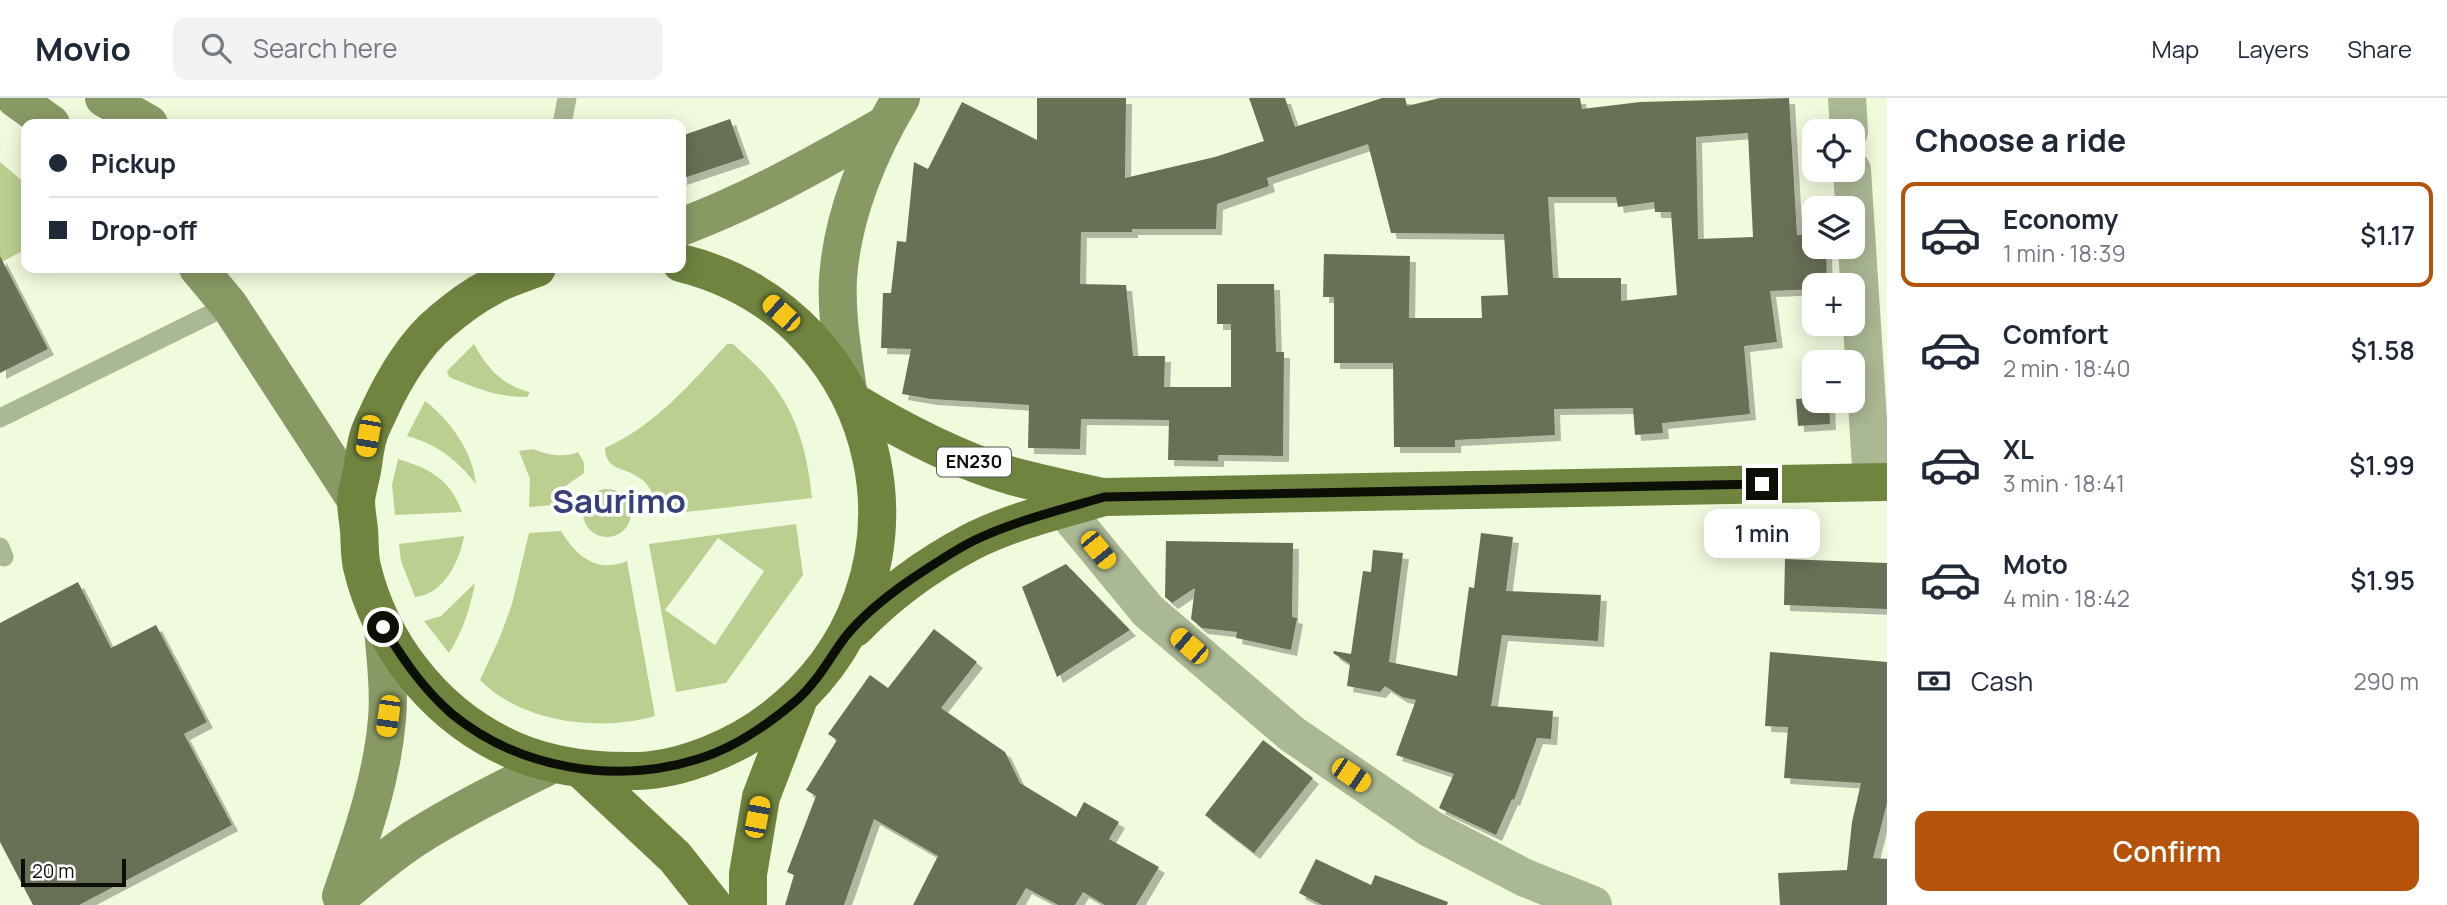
<!DOCTYPE html>
<meta charset="utf-8">
<style>
body{margin:0;font-family:Manrope,sans-serif;background:#f2f2f3;color:#1f2937;height:100vh;display:flex;flex-direction:column;font-size:26px;white-space:nowrap}
*{box-sizing:border-box;margin:0}
p{font-size:23px;color:#747a83}
.icon{flex:none;width:38px;height:38px;fill:none;stroke:currentColor;stroke-width:2;stroke-linecap:round;stroke-linejoin:round}
.map{position:relative;flex:1;overflow:hidden}
.panel{display:flex;flex-direction:column;background:#fff;width:560px}
.panel>*{flex:none}
.guide{position:absolute;left:21px;top:21px;width:665px;height:154px;border-radius:14px;box-shadow:0 4px 18px #0003;display:grid;align-content:center;height:154px;padding:0 28px;background:#fff}
.fabs{position:absolute;left:1802px;top:21px;display:grid;gap:14px}
.fabs a{display:grid;place-items:center;width:63px;height:63px;border-radius:14px;background:#fff;box-shadow:0 4px 18px #0003;font-size:35px}
.scale{position:absolute;left:21px;bottom:18px;width:105px;box-sizing:border-box;padding-left:7px;border:4px solid #0c0f06;border-top:0;font-size:19px;line-height:24px;white-space:nowrap;color:#0c0f06;-webkit-text-stroke:5px #fff;paint-order:stroke}
.end{position:absolute;width:32px;height:32px;margin:-16px;border:9px solid #0c0f06;background:#fff;box-shadow:0 0 0 4px #fff}
.from{border-radius:50%}
.bubble{position:absolute;height:49px;border-radius:14px;background:#fff;box-shadow:0 4px 18px #0003;font-size:23px;font-weight:600;line-height:49px;text-align:center}
.car{position:absolute;width:21px;height:42px;margin:-21px -10px;border-radius:9px;box-shadow:0 0 5px 2px #0007;background:linear-gradient(#f5c518 24%,#345 0 40%,#f5c518 0 76%,#345 0 86%,#f5c518 0)}
.guide b{display:flex;align-items:center;gap:24px;height:66px;font-size:26px}
.guide b+b{border-top:2px solid #e0e1e3}
.guide i{width:18px;height:18px;background:#1f2937}
ul{padding:0;list-style:none}
li{display:flex;align-items:center;gap:21px;height:105px;margin:0 14px 10px;padding:0 14px;border:4px solid transparent;border-radius:14px}
li div{flex:1}
li b{display:block;font-size:26px}
li em{font-style:normal;font-weight:600}
li.active{border-color:#b45309}
li>.icon{width:63px;height:63px;stroke-width:1.5}
h2{padding:0 28px;font-size:32px;line-height:84px}
.pay{display:flex;align-items:center;gap:18px;height:77px;padding:0 28px;font-size:26px}
.pay p{margin-inline-start:auto}
.primary-button{display:flex;gap:14px;margin-top:auto;padding:14px 28px}
.primary-button a{flex:1;height:80px;border-radius:14px;background:#b45309;color:#fff;font-size:28px;font-weight:600;line-height:80px;text-align:center}
header{display:flex;align-items:center;gap:42px;box-sizing:border-box;height:98px;padding:0 35px;background:#fff;border-bottom:2px solid #e0e1e3}
header strong{font-size:33px}
nav{display:flex;gap:38px;margin-inline-start:auto;font-size:24px}
.search{width:490px;height:63px;background:#f2f2f3;display:flex;align-items:center;gap:18px;box-sizing:border-box;padding:0 24px;border-radius:14px;color:#747a83;font-size:26px}
main{display:flex;flex:1;min-height:0}
.map>svg:first-child{display:block}
.green{fill:#bacf90;fill-rule:evenodd}
.building{fill:#687057;fill-rule:evenodd;filter:url(#shadow)}
.lines{fill:none;stroke-linecap:round;stroke-linejoin:round}
.lane{stroke:#abb894;stroke-width:19}
.street{stroke:#abb894;stroke-width:38}
.secondary{stroke:#889a64;stroke-width:38}
.primary{stroke:#6f843f;stroke-width:38}
.route{stroke:#0c0f06;stroke-width:9}
.labels{text-anchor:middle;stroke-width:7;stroke-linejoin:round;paint-order:stroke}
.shield{fill:#fff;stroke:#555751;stroke-width:2}
.shield-label{font-size:18px;font-weight:bold;fill:#0c0f06}
.town-label{font-size:33px;font-weight:bold;fill:#36417c;stroke:#fff}
</style>
<header>
<strong>Movio</strong>
<div class="search"><svg class="icon" aria-label="search" viewBox="0 0 24 24"><circle cx="10" cy="10" r="6"/><path d="M15 15l6 6"/></svg>Search here</div>
<nav><a>Map</a><a>Layers</a><a>Share</a></nav>
</header>
<main>
<div class="map">
<svg width="1887" height="807" viewBox="0 0 1887 807">
<defs>
<filter id="shadow"><feDropShadow dx="6" dy="6" stdDeviation="0" flood-color="#0004"/></filter>
</defs>
<rect width="100%" height="100%" fill="#f0fadd"/>
<path class="green" d="M0,64L26,86V151L0,165Z
M474,246C486,269 504,289 530,294L527,299C497,299 476,290 449,279L447,273Z
M727,246H733C746,258 760,270 771,284C798,318 808,358 812,400L659,417C656,404 653,390 641,381C625,368 606,374 605,350C656,327 690,286 727,246Z
M425,303C450,322 473,354 476,386C457,362 437,346 407,338Z
M534,351C545,357 566,360 578,354L584,365V375L564,389L555,407L529,409L530,381L519,353Z
M398,361C431,371 450,381 462,414L395,417L392,387Z
M583 415a24 24 0 1 1 48 0a24 24 0 1 1-48 0Z
M796,426L803,477L726,585L676,594L649,446ZM718,440L764,473L715,547L665,512Z
M561,433C576,458 597,476 627,463L655,618C600,634 522,625 480,582L500,539L512,506L529,435Z
M464,438C460,463 443,497 415,499L401,463L399,446Z
M475,485C471,508 462,535 449,555L424,523L441,518Z"/>
<path class="building" d="M1037,0H1126L1125,80L1215,59L1264,43L1249,0H1285L1295,29L1382,0H1405L1407,8L1440,0H1580L1582,11L1640,4L1789,0L1797,137L1815,136V149H1826L1827,187H1815V191L1770,193L1777,244L1744,248L1750,316L1662,325L1663,335L1635,337L1633,310L1554,311L1555,337L1455,342V349H1394L1393,265H1334V199H1323L1324,156L1410,158L1409,220H1482L1481,198L1508,197L1504,136L1391,135L1368,46L1267,80L1269,88L1217,106L1216,131H1132V134H1081L1080,186L1126,187L1133,258H1165L1164,289H1231V226H1217V186H1274L1276,254H1284L1283,358L1218,357V363L1168,362L1169,322L1081,321L1080,351L1028,350L1029,307L931,301L902,296L911,251L881,250L883,195H891L897,143L906,144L914,64L928,71L962,4L1037,42ZM1748,35L1753,139L1698,141L1696,39ZM1548,99H1616L1618,109L1654,104L1655,114H1671L1677,197L1621,203V180H1553Z
M730,21L744,60L681,81V38Z
M0,158L48,251L0,275Z
M1815,300V303H1829L1830,326L1798,328L1796,301Z
M1481,435L1513,439L1506,493L1601,497L1598,543L1502,537L1491,608L1553,613L1551,641L1537,640L1514,702L1512,701L1496,737L1439,710L1454,676L1396,657L1416,602L1402,599L1385,588L1380,594L1347,588L1350,566L1333,555L1334,553L1351,556L1363,473L1371,474L1373,452L1403,455L1389,564L1457,578L1469,489L1474,490Z
M1166,443L1293,445L1292,519L1297,520L1291,552L1236,540L1237,534L1202,530L1191,521L1195,490L1172,505L1165,499Z
M1785,461L1887,465V511L1784,507Z
M1066,466L1130,532L1057,579L1022,489Z
M78,484L111,550L156,527L207,624L184,636L232,727L79,807H33L0,744V525Z
M934,531L977,564L941,610L1005,654L1020,685L1076,719L1084,704L1119,724L1109,741L1159,769L1136,807H1105L1083,794L1075,807H1058L1026,790L1016,807H913L938,758L874,721L844,807H785L794,777L787,774L816,698L806,692L837,642L828,636L870,577L888,590Z
M1770,554L1887,564V705L1873,760L1887,761V807H1780L1778,775L1847,772L1852,724L1861,685L1784,680L1788,629L1765,628Z
M1263,642L1313,680L1254,755L1205,717Z
M1316,761L1371,787L1375,777L1448,804L1447,807H1322L1299,795Z"/>
<g class="lines">
<path class="lane" d="M562,26L567,0
M0,320L229,207
M0,449L4,459"/>
<path class="street" d="M1847,0L1849,33
M1852,72L1872,384
M1064,411L1148,513L1292,636L1431,731L1525,780L1593,807"/>
<path class="secondary" d="M15,0L51,26
M104,0L149,26
M681,129C753,102 818,65 885,27
M198,170L229,207L356,402
M848,293C843,256 836,218 838,181C842,118 869,53 901,0
M342,797C366,777 389,757 415,740C459,712 507,689 553,666
M341,798C361,740 382,682 387,621C390,591 385,559 383,529"/>
<path class="primary" d="M537,170C521,176 503,181 489,190C472,199 455,212 441,224C416,244 394,281 381,309C377,318 372,327 369,336C365,348 364,361 362,373C360,382 357,393 356,402C356,412 358,422 359,432C360,444 359,457 362,469C380,544 431,611 500,646C542,668 590,674 637,673C683,672 738,648 774,620C947,487 893,218 681,165
M854,304C900,332 960,363 1012,378C1041,386 1072,392 1102,399
M855,530C888,496 929,466 971,444C1012,423 1060,412 1104,399L1887,384
M582,672L675,759L713,807
M748,807V776L761,699L799,600"/>
</g>
<g class="lines">
<path class="route" d="M383,529C403,561 423,591 452,616C519,671 616,687 698,661C735,650 769,626 798,601C818,583 830,559 846,538C863,517 887,498 910,482C930,469 951,454 973,443C1014,423 1060,412 1104,399L1762,386"/>
</g>
<g class="labels">
<rect class="shield" x="937" y="349.5" width="74" height="29" rx="5"/>
<g class="shield-label">
<text x="974" y="370">EN230</text>
</g>
<g class="town-label">
<text x="619" y="415">Saurimo</text>
</g>
</g>
</svg>
<div class="fabs">
<a><svg class="icon" aria-label="locate" viewBox="0 0 24 24"><circle cx="12" cy="12" r="6"/><path d="M12 2v4M12 18v4M2 12h4M18 12h4"/></svg></a>
<a><svg class="icon" aria-label="layers" viewBox="0 0 24 24"><path d="M12 4l9 5-9 5-9-5zM3 14l9 5 9-5"/></svg></a>
<a>+</a>
<a>−</a>
</div>
<div class="scale">20 m</div>
<i class="end from" style="left:383px;top:529px"></i>
<i class="end" style="left:1762px;top:386px"></i>
<div class="bubble" style="left:1704px;top:411px;width:116px">1 min</div>
<i class="car" style="left:781px;top:215px;rotate:312deg"></i>
<i class="car" style="left:368px;top:338px;rotate:190deg"></i>
<i class="car" style="left:1098px;top:452px;rotate:141deg"></i>
<i class="car" style="left:1189px;top:548px;rotate:311deg"></i>
<i class="car" style="left:388px;top:618px;rotate:188deg"></i>
<i class="car" style="left:1351px;top:677px;rotate:124deg"></i>
<i class="car" style="left:757px;top:719px;rotate:11deg"></i>
<div class="guide">
<b><i class="from"></i>Pickup</b>
<b><i></i>Drop-off</b>
</div>
</div>
<section class="panel">
<h2>Choose a ride</h2>
<ul>
<li class="active"><svg class="icon" aria-label="car" viewBox="0 0 24 24"><path d="M5 17H2v-5l4-1 3-4h7l3 4 3 1v5h-3M9 17h6M6 11h13"/><circle cx="7" cy="17" r="2"/><circle cx="17" cy="17" r="2"/></svg><div><b>Economy</b><p>1 min · 18:39</p></div><em>$1.17</em></li>
<li><svg class="icon" aria-label="car" viewBox="0 0 24 24"><path d="M5 17H2v-5l4-1 3-4h7l3 4 3 1v5h-3M9 17h6M6 11h13"/><circle cx="7" cy="17" r="2"/><circle cx="17" cy="17" r="2"/></svg><div><b>Comfort</b><p>2 min · 18:40</p></div><em>$1.58</em></li>
<li><svg class="icon" aria-label="car" viewBox="0 0 24 24"><path d="M5 17H2v-5l4-1 3-4h7l3 4 3 1v5h-3M9 17h6M6 11h13"/><circle cx="7" cy="17" r="2"/><circle cx="17" cy="17" r="2"/></svg><div><b>XL</b><p>3 min · 18:41</p></div><em>$1.99</em></li>
<li><svg class="icon" aria-label="car" viewBox="0 0 24 24"><path d="M5 17H2v-5l4-1 3-4h7l3 4 3 1v5h-3M9 17h6M6 11h13"/><circle cx="7" cy="17" r="2"/><circle cx="17" cy="17" r="2"/></svg><div><b>Moto</b><p>4 min · 18:42</p></div><em>$1.95</em></li>
</ul>
<div class="pay"><svg class="icon" aria-label="cash" viewBox="0 0 24 24"><path d="M3 7h18v10H3z"/><circle cx="12" cy="12" r="2"/></svg>Cash<p>290 m</p></div>
<div class="primary-button"><a>Confirm</a></div>
</section>
</main>
